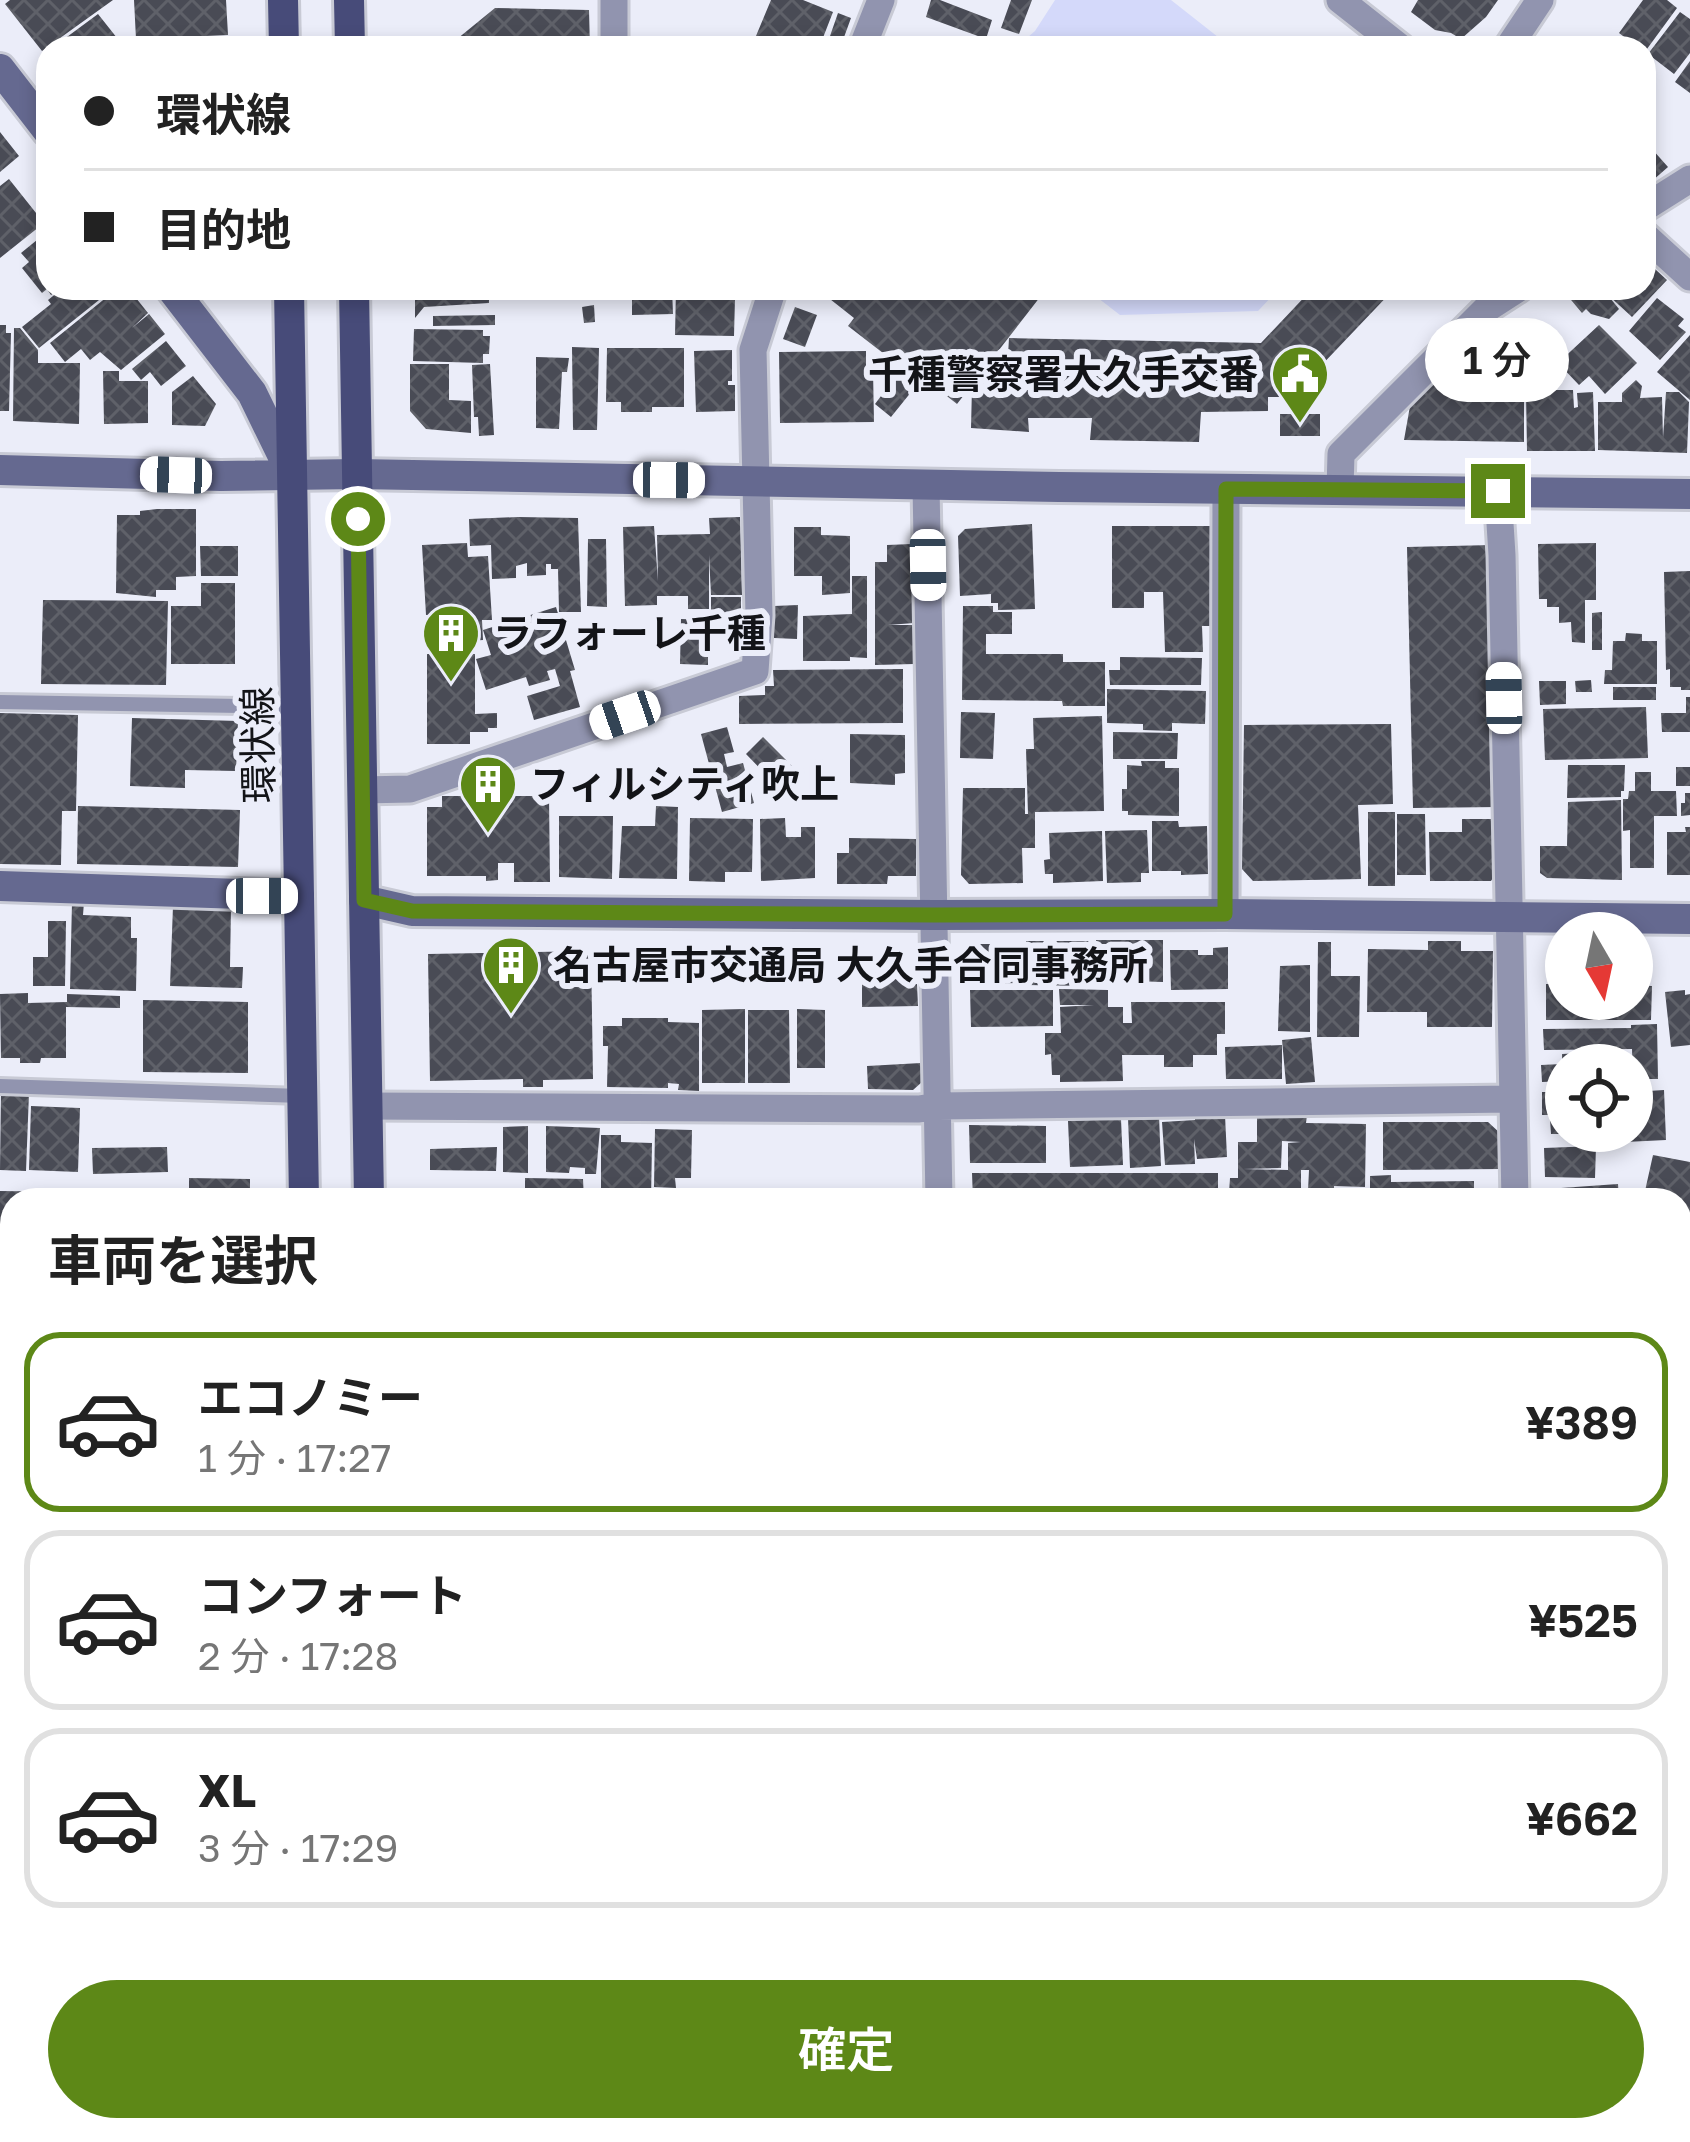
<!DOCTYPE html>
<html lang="ja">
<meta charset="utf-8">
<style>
body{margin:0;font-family:"Golos Text","Noto Sans JP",sans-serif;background:#f2f2f2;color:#222;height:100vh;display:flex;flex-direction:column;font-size:45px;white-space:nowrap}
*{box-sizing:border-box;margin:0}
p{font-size:39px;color:#767676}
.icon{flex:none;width:66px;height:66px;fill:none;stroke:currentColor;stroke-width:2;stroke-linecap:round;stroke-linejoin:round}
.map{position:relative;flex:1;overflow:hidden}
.details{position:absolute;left:0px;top:1188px;width:1692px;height:954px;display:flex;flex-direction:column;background:#fff;border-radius:36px 36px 0 0;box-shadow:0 6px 18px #0003}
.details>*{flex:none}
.top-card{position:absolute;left:36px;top:36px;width:1620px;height:264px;border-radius:36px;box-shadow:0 6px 18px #0003;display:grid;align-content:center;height:264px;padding:0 48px;background:#fff}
.needle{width:78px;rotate:171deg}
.fabs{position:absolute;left:1545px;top:912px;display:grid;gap:24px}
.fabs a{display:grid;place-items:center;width:108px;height:108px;border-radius:50%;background:#fff;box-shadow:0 6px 18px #0003;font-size:60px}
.end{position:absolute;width:54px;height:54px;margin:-27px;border:15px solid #5d8817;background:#fff;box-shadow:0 0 0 6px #fff}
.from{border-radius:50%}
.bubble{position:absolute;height:84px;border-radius:42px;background:#fff;box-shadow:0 6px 18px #0003;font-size:39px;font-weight:600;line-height:84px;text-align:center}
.car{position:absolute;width:36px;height:72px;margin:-36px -18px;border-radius:15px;box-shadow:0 0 9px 3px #0007;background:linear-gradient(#fff 24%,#345 0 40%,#fff 0 76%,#345 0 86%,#fff 0)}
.top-card b{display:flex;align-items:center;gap:42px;height:114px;font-size:45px}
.top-card b+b{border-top:3px solid #e0e0e0}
.top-card i{width:30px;height:30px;background:#222}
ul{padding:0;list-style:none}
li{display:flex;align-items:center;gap:36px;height:180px;margin:0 24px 18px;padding:0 24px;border:6px solid #e0e0e0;border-radius:36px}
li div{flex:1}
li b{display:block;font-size:45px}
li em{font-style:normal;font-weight:600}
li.active{border-color:#5d8817}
li>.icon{width:108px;height:108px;stroke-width:1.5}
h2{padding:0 48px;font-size:54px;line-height:144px}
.primary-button{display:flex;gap:24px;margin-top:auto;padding:24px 48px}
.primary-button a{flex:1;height:138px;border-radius:72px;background:#5d8817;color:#fff;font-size:48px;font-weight:600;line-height:138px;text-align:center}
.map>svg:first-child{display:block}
.pitch{fill:#d4d9fa}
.building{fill:url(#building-cross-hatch);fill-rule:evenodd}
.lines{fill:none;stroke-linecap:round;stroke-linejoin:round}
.lane-casing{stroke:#c8cad5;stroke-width:20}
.street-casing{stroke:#c8cad5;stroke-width:33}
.secondary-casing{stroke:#c8cad5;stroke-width:36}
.primary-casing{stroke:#c8cad5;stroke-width:36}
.lane{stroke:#9194af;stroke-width:14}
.street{stroke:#9194af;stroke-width:27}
.secondary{stroke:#656990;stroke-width:30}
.primary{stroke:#474b79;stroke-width:30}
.route{stroke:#5d8817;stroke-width:15}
.labels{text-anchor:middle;stroke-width:12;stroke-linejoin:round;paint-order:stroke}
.poi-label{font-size:39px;font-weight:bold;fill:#131418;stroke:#ebedf9;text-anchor:start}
.street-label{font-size:39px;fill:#131418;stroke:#ebedf9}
</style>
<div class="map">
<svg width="1690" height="2142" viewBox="0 0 1690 2142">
<defs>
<pattern id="building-cross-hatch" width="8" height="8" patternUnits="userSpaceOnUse" patternTransform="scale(3)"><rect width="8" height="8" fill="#494b55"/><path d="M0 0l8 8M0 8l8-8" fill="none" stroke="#5f6169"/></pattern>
</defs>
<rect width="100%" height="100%" fill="#ebedf9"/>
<path class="pitch" d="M1055,0H1171L1232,48H1015L1035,31Z
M1085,288H1280L1258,311L1120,315Z"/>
<path class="building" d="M10,0H113L42,51L5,4Z
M134,0H226L228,35L136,39Z
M771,0H803L833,12L819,48H751Z
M931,0H940L992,20L986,39L926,17Z
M1011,0H1032L1019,34L1001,28Z
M1418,0H1498L1486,17L1461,39L1451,33L1435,30L1411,12Z
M1643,0H1667L1677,8L1644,53V48H1639L1619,33Z
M495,8L589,10L590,48H446Z
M1680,12L1690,19V53L1674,74L1648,54Z
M838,13L851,18L843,40L830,36Z
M98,14L121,43L114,48H52Z
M1690,61V93L1675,82Z
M0,132L19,156L0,172Z
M1644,140L1668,167L1644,188Z
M9,179L44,223L0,258V186Z
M48,231V288H60L51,295L47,289L42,293L22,268L29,262L21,253Z
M1644,259L1667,280L1632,317L1606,293L1619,309L1609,319L1591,314L1586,309L1582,313L1561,288H1644Z
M63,288H114L39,348L22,327L51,304L48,300Z
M118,288H128L148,313L132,328L149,314L165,334L121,370L100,352L90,360L81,349L65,362L50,343Z
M415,288H489V303L424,307L415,318Z
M632,288H672L673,314L632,315Z
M676,288L700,289V297L735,298L734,336L675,335Z
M816,288H1047L957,404L934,386L929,392L891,362L892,360L848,326L854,318Z
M1313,288H1395L1316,371L1320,377L1311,389L1303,381L1289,397H1268V411L1201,412L1199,442L1090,440L1092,418H1028L1029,432L971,428L972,387L1000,363V373H1007L1009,338L1261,343Z
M1657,298L1684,319L1678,326L1686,332L1660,360L1629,331Z
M594,305L595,322L584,323L582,307Z
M795,307L817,315L805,347L783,339Z
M495,315V325L433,326V316Z
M0,325H6V333H11L9,411H0Z
M1599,325L1637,363L1605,394L1589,376L1579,385L1558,363Z
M14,328H20L38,350V363H80L79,424L13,421Z
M414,329L483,330V336H490L489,354H483V363L413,361Z
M1690,335V400L1657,372Z
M166,341L186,366L161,386L150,372L141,380L132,369Z
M572,347L599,348L597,430H573Z
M607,348H684V407H652V412H621V402H606Z
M732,350V381H728V385H735V411L696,412L694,351Z
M866,351V370H873L874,422L780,423L779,352Z
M536,357L569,358L567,372H562L559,429L536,428Z
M410,364H449V400L471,401V433L426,429L410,411Z
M490,364L494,435L479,436L478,417H474L472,365Z
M890,365L916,386L891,417L875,404L887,388L879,379Z
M103,371H119V381H148V423L104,424Z
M1451,372H1471L1496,375L1524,391V442L1404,440L1410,406L1433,380Z
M1540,375H1551V390H1573L1574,408L1578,407L1577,393L1593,392L1595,451H1527L1526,392L1536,391V382H1540Z
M193,376L216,404L205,426L172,425V392Z
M1636,380L1642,386L1640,398L1662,397L1663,438L1666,392H1679L1689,402L1687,453L1598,450V402H1622V393Z
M1280,414H1320V436H1280Z
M196,509V576L176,577V590H156V597L116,593L117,515H140V511L157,509Z
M518,517L578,518L581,612H559L558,569H551V564H546V575L527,576V563L516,566V578L492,579L491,545L470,546L469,519Z
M740,517L742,595H711L709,555V609H688V596H657V605L625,606L623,527L654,526L658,581L657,535L710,534L709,518Z
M1032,524L1035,609L998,610V603H991V594L960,596L958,536L965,529Z
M1112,526H1212V626H1202L1203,652H1165L1163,592H1144V608H1112Z
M794,527H821V535L850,536V593L822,595V576H794Z
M588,539H606L607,607L587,606Z
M467,543L468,557L488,556L492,620H482L483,640L469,641L467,613L426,615L422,545Z
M1596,543V600H1585V643L1572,642L1571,622L1559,623V607H1547V599H1539L1538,544Z
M912,544L914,623L888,625H913L914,664L875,665V562H887V545Z
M1492,545L1498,807L1413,808L1407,547Z
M200,546H238V576H201Z
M1690,571V690H1681V687H1670V669L1666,670L1664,572Z
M852,576H867V658L850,657V661H803V616L852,614Z
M201,583H235V664H171V606H201Z
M711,597H741V616L711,615Z
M43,600L168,601L166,685L41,684Z
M798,605L797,639L774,638V606Z
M963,606H993V612H1012V634H986V654H1063V662H1105V706H1063L1062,701L962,700Z
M556,607L575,670L570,671L580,707L534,720L527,696L560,686L555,669L547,671L550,680L529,686L526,677L486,690L476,659L491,655L483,630Z
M1602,612V650H1592V613Z
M681,619L708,620V665L680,664Z
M1626,633L1642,634V641H1657V684H1604L1605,670H1612L1613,641H1625Z
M427,654H475V714L497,713V728H488V732H470V744H427Z
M1120,657L1202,658L1201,685H1110L1109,670H1120Z
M903,669V723L739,724V696L765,695V686H774L773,670Z
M1591,680L1592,692H1576L1575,681Z
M1539,681H1566V704L1540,705Z
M1613,687H1656V700H1613Z
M1107,689L1206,691L1205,724L1172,723V731L1143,730V724L1107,723Z
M1686,697H1690V732H1662L1661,713H1686Z
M1646,707L1648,758L1545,760L1543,709Z
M961,712L995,713L993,759L960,758Z
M0,713L78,715L76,811H62L61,865L0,864Z
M1102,716L1104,811L1035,812V848H1022L1023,883L969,884L961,875L963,788H1025V814H1028L1026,749H1034L1033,718Z
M132,718L238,721L236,771L185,770V788L130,786Z
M1391,724L1393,804L1358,805L1361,879L1253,881L1242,869L1244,725Z
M727,727L734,752L724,754L727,767L743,763L754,803L722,812L701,734Z
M1113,732L1178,733L1177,759H1113Z
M850,734L905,735V773L895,774V785L850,783Z
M763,737L793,767L775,784L746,754Z
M1141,761H1165V768H1179V816L1128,815V811H1122V789H1127V765L1142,766Z
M1568,765H1625L1624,791H1621V797L1567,798Z
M1676,767H1690V786H1676Z
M1635,772H1651V791H1676L1677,816H1654V868H1630V830L1623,831V799H1628L1629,791H1635Z
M1685,793H1690V815L1681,816V803H1685Z
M442,796H549L550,882H514V863H498V880L486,881V876H427V807H442Z
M1621,800L1622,880L1547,878L1540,873V846H1567L1568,802Z
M78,806L240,810L238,867L77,864Z
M656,806L678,807L677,879L619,878L622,826H655Z
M1368,812H1395V886H1368Z
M1397,814H1425L1426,875H1397Z
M559,816H613L612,879L559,877Z
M690,818L753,819L752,872H725V882L689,881Z
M785,818L786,837H801V827H815V878L761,881L760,819Z
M1462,819H1492L1494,876L1491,881H1430L1429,832H1462Z
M1152,821H1178L1179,827L1207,826L1208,874L1181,875V871H1152Z
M1685,827H1690V875H1667V832H1686Z
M1147,830L1149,873H1141V882L1107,883L1105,831Z
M1102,831L1103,881L1053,883V874H1045L1044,860L1050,859L1049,833Z
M849,838L916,839V876H888L887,884H837V853H849Z
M72,902H84L83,915L131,917V938H137L136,991L70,989Z
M173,906L231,907L230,967H243L242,988L170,986Z
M48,921H66L65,986H33V957H48Z
M1096,940H1163V982L1095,980Z
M1026,941H1093L1092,986L1025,985Z
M1428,941H1461V951H1493L1492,1027H1427V1012H1367L1368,949L1428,950Z
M1318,942H1331V976H1360L1359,1037H1317Z
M977,944H1022V983L965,984L966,951L977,952Z
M1228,947V989L1171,990L1170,950H1198V955H1213V948Z
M1549,948H1566V979H1549Z
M591,951L593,1079L543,1080V1087H523V1079L430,1081L428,954Z
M1310,965V1032L1278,1031L1280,966Z
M906,971V985L917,984L918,1006L862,1007V973Z
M1546,984H1566V999H1632V985L1652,986L1651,1020H1546Z
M1059,989L1108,990V1007H1123V1023H1132L1131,1002H1225V1034H1217V1055H1193V1067H1164V1055H1122L1123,1081L1060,1082V1075H1052L1051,1054L1045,1055V1033H1061L1060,1007L1094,1005H1060Z
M970,990H1053V1026L971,1027Z
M1685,990V995L1690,994V1045L1671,1047L1665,992Z
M28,993V1003L67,1002V994L120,996V1008L66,1007V1058H41L40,1063H20V1058H1L0,994Z
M143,1000L248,1002V1073L143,1072Z
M745,1009V1083H702V1010Z
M797,1009L825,1010V1068H797Z
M748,1010H789L790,1083H748Z
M622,1018H668V1022L699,1023V1091L678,1090L679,1084L668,1083V1088L607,1087L608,1046H603V1026H622Z
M1657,1024L1658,1079H1633L1632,1049L1544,1050L1543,1029L1631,1028V1025Z
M1311,1037L1315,1082L1286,1084L1282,1040Z
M1282,1045V1079H1226L1225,1047Z
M1601,1052L1602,1065H1566V1081L1542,1082L1541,1065L1562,1064V1054Z
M921,1063L922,1082L913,1090L868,1089L867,1066Z
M1664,1090L1666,1140L1625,1142V1131H1632V1092Z
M1,1092L29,1093L26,1171L0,1170Z
M1542,1092H1566V1115H1542Z
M31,1106L80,1108L78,1172L29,1170Z
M1257,1114L1307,1115L1306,1123L1366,1124L1365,1187L1334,1186V1191H1308L1309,1170H1301V1195L1229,1193L1230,1178H1238V1142H1257ZM1282,1141L1301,1142L1288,1143V1170L1243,1169L1281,1168Z
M1225,1115L1227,1157L1197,1159L1194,1139L1195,1164L1165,1165L1162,1122L1195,1120V1116Z
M1159,1116L1161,1166L1130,1168L1128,1118Z
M1566,1118V1134H1551L1550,1119Z
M1121,1119L1123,1165L1070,1167L1068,1121Z
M1383,1122H1488L1501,1134L1500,1169L1383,1170Z
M969,1125L1046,1126V1163H970Z
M528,1126V1173L503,1172V1127Z
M546,1126L600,1128L596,1174H585V1168L570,1167L569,1173L546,1172Z
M655,1129L692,1130L691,1178H675L676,1188L654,1187Z
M601,1135H621V1142L652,1143L651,1200L601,1199Z
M1596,1146L1595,1178L1545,1177L1544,1148Z
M167,1147L168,1172L93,1174L92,1148Z
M497,1147L496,1171L430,1170V1149Z
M1653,1155L1690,1162V1287L1680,1285V1200H1643Z
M972,1173H1218V1200H973Z
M1391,1175V1182L1474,1181V1200H1370V1176Z
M189,1178L250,1179V1198L189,1196Z
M525,1178L583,1179L584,1200H525Z
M1618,1184L1619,1200H1562L1561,1188Z
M0,1191L79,1192V1200H12V1254H0Z
M4,1308H12V1372H3Z
M1680,1333H1690V1425H1680Z
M0,1374H12V1510H0Z
M1680,1441H1690V1498H1680Z
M0,1553H12V1618H0Z
M1680,1565L1690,1566V1596H1680Z
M0,1656L12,1657V1719H0Z
M0,1867H12V1959H0Z
M0,2009L12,2010V2064H0Z
M0,2090H12V2130H67V2142H0Z
M1680,2125H1690V2142H1586V2130H1680Z
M78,2130H131V2142H78Z
M138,2130H199V2133L263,2130V2142H138Z
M453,2130H564V2142H453Z
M584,2130H632V2142H583Z
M675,2130H710V2142H675Z
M714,2130H743V2142H714Z
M751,2130H803L802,2142H751Z
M849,2130H929L930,2142H849Z
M1014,2130H1156L1155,2142H1013Z
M1207,2130H1237V2142H1207Z
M1240,2130H1272V2142H1240Z
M1275,2130H1307V2142H1275Z
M1309,2130H1335V2142H1309Z
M1339,2130H1382L1381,2142H1339Z
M1384,2130H1427V2135L1514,2136V2142H1384Z"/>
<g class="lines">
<defs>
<path id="lane" d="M0,702L296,707
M0,1086L302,1096
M0,1519H12
M0,1969H12"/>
<path id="street" d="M614,0V48
M1340,0L1401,48
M862,48L881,0
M1508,48L1540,0
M1644,208L1690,179
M1644,235L1690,277
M926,485L939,1200
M1340,489L1341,454L1485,310L1519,288
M1498,492L1502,555L1515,1200
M362,790L410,789L755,671L759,615L753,350L773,288
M1225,914L1226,489
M367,1106L919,1109L938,1106L1512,1099
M0,1281H12
M1680,1315H1690
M1680,1545L1690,1546
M0,1753L12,1754
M954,2130V2142
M1529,2142V2130"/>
<path id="secondary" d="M0,69L48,131
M171,288L252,393L292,475
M0,470L221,476L357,474L1059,487L1690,494
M0,886L299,896
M364,900L412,911L934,915L1225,914L1690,919"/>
<path id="primary" d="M283,0L284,48
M349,0L350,48
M289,288L304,1200
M354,288L369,1200
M319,2130V2142
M385,2130V2142"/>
</defs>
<use href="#lane" class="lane-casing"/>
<use href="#street" class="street-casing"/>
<use href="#secondary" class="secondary-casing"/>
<use href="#primary" class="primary-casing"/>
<use href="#lane" class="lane"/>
<use href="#street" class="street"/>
<use href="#secondary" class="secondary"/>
<use href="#primary" class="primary"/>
</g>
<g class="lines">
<path class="route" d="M358,519L364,900L412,911L934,915L1225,914L1226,489L1498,491"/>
</g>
<defs>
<symbol id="civic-pin" viewBox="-11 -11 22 30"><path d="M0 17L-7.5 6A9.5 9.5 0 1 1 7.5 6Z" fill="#5d8817" stroke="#ebedf9"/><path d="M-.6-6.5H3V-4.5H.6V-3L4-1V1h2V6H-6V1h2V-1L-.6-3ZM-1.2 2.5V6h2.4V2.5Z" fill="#fff"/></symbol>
<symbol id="building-pin" viewBox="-11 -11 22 30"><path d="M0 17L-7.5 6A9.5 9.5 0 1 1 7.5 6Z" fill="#5d8817" stroke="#ebedf9"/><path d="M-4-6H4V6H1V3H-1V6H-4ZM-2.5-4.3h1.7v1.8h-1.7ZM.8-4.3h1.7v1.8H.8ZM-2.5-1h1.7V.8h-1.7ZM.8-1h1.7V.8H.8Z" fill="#fff"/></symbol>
</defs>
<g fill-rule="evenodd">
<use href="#civic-pin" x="1267" y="341" width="66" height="90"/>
<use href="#building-pin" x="418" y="600" width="66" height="90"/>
<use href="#building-pin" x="455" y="751" width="66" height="90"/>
<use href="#building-pin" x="478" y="932" width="66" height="90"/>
</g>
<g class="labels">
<g class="poi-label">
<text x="1258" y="388" text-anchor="end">千種警察署大久手交番</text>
<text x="493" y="647">ラフォーレ千種</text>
<text x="530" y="798">フィルシティ吹上</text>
<text x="553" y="979">名古屋市交通局 大久手合同事務所</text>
</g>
<g class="street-label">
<text transform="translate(258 745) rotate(-91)" y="14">環状線</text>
</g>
</g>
</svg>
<div class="fabs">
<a><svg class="needle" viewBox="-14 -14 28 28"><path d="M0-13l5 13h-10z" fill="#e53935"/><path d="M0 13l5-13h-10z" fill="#767676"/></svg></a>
<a><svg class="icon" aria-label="locate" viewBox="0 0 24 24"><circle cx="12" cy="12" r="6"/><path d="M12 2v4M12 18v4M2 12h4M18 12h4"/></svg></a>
</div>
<i class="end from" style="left:358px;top:519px"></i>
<i class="end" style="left:1498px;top:491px"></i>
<div class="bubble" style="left:1425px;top:318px;width:144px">1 分</div>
<i class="car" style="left:176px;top:475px;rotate:272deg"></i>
<i class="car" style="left:669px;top:480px;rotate:91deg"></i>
<i class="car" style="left:928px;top:565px;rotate:179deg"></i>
<i class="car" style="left:1504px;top:698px;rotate:359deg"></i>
<i class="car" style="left:625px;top:715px;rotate:251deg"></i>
<i class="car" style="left:262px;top:896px;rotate:90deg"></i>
<div class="top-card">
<b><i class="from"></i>環状線</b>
<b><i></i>目的地</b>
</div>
<section class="details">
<h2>車両を選択</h2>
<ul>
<li class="active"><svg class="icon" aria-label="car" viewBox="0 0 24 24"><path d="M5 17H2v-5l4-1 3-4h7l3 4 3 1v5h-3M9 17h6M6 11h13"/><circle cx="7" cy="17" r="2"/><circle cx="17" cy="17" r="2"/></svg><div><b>エコノミー</b><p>1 分 · 17:27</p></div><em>¥389</em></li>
<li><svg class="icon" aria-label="car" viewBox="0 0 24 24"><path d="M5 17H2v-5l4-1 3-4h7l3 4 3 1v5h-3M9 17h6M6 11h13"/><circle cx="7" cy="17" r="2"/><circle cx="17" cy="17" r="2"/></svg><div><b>コンフォート</b><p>2 分 · 17:28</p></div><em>¥525</em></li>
<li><svg class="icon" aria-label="car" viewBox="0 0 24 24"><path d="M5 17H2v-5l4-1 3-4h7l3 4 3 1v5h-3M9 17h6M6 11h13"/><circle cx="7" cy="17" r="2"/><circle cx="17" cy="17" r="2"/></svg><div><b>XL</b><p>3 分 · 17:29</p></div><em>¥662</em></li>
</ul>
<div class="primary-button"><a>確定</a></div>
</section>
</div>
